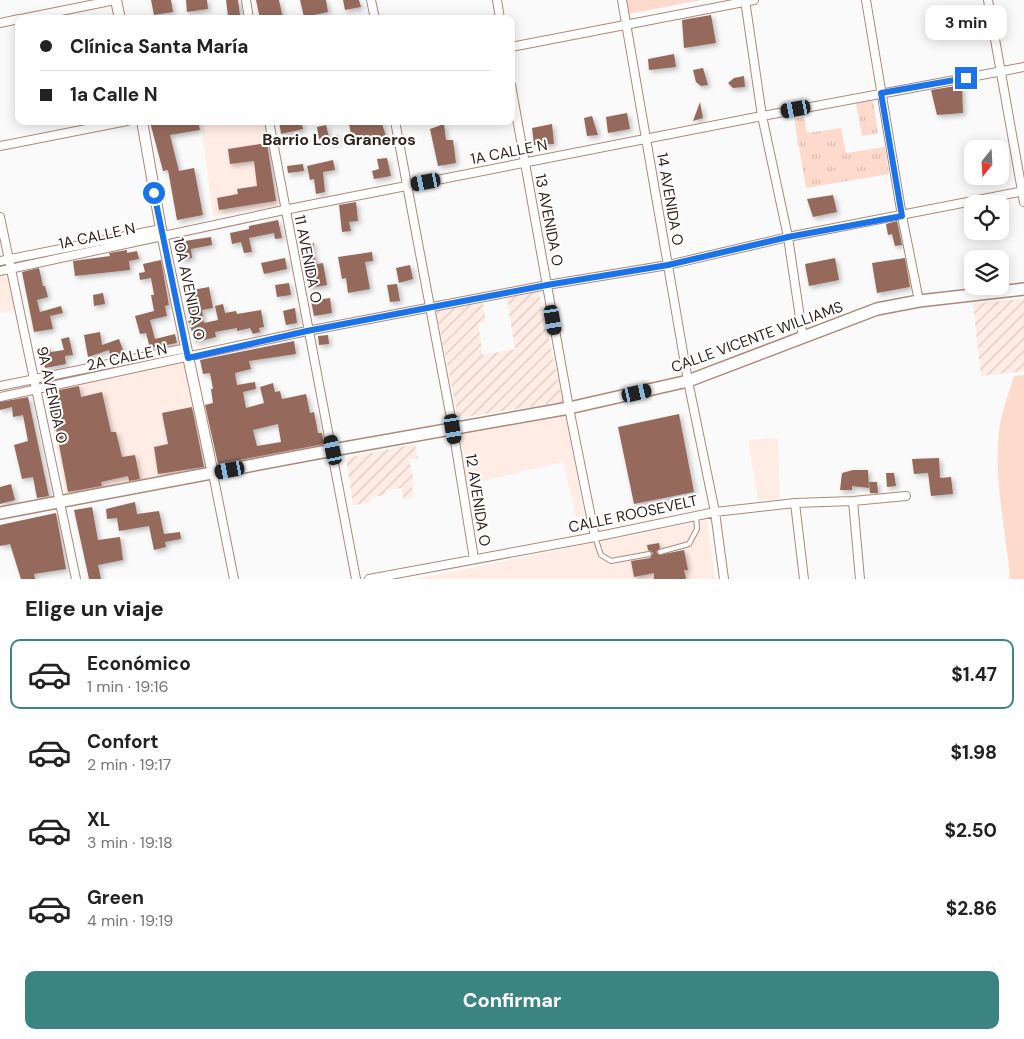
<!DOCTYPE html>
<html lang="es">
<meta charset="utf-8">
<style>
body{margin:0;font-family:"DM Sans",sans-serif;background:#f2f2f2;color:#222;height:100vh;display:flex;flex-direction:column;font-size:19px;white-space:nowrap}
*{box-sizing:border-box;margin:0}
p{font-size:16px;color:#767676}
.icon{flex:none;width:28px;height:28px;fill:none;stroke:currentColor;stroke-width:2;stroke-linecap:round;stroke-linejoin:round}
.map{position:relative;height:579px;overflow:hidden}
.panel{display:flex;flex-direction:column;background:#fff;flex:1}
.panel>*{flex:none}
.guide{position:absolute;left:15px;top:15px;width:500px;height:110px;border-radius:10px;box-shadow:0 2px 12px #0003;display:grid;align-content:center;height:110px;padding:0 25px;background:#fff}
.needle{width:32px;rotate:198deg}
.controls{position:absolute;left:964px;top:140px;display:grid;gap:10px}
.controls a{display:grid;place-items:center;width:45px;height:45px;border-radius:10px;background:#fff;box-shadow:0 2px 12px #0003;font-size:25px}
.end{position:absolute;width:22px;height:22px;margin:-11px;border:6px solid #1a73e8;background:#fff;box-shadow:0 0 0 2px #fff}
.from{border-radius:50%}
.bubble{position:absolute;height:35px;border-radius:10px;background:#fff;box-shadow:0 2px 12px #0003;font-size:16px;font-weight:700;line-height:35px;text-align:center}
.car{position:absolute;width:15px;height:30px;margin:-15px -8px;border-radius:6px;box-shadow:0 0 4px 1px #0007;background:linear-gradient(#222 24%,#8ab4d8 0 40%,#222 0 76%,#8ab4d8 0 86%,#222 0)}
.guide b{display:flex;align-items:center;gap:18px;height:48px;font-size:19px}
.guide b+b{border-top:1px solid #e0e0e0}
.guide i{width:12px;height:12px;background:#222}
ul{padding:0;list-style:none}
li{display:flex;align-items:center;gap:15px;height:70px;margin:0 10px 8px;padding:0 15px;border:2px solid transparent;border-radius:10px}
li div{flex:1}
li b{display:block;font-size:19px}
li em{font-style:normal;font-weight:700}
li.active{border-color:#3c8482}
li>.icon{width:45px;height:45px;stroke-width:1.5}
h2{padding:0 25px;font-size:22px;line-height:60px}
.button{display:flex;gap:10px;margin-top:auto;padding:10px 25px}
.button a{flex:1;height:58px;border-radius:10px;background:#3c8482;color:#fff;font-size:20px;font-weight:700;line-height:58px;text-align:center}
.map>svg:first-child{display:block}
.built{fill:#ffece4}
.industrial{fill:url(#industrial-furrows)}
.green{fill:#fedacc}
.park{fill:url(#park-tufts)}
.building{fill:#956b5b;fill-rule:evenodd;filter:url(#shadow)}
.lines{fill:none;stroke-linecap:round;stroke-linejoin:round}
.service-casing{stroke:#ad897b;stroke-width:6}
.minor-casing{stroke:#ad897b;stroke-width:10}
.tertiary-casing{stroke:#ad897b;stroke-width:12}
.secondary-casing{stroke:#ad897b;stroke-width:14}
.service{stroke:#fff;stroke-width:4}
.minor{stroke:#fff;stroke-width:8}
.tertiary{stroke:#fff;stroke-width:10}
.secondary{stroke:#fff;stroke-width:11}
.route{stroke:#1a73e8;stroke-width:6}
.labels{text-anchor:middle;stroke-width:4;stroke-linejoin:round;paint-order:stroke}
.street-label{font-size:15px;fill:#30221c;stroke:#fff}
.neighbourhood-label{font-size:16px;font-weight:bold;fill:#30221c;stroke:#fff}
</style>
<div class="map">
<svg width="1024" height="579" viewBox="0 0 1024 579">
<defs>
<pattern id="industrial-furrows" width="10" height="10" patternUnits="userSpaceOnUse" patternTransform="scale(1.25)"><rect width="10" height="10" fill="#ffece4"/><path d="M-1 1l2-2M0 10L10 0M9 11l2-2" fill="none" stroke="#dbcac3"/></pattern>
<pattern id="park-tufts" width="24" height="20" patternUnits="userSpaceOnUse" patternTransform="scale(1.25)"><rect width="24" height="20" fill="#fedacc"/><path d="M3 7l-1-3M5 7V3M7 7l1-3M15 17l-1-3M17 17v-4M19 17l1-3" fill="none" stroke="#dabbaf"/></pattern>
<filter id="shadow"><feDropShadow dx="2.5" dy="2.5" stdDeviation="2.5" flood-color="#0004"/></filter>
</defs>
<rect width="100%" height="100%" fill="#fafafa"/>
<path class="built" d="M201,121H264L278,206L213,216Z
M7,271L15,310L0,313V272Z
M187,360L198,406L162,413L173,475L66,496L47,390Z
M566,414L584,516L576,517L563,462L466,485L457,433Z
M778,438L780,499L758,500L748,440Z
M707,520L715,579H416Z"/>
<path class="industrial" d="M538,289L563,402L458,418L436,309L482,299L486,322L478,323L483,355L515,349L506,295Z
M1024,299V371L981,376L973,304Z
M415,444L418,458L409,460L414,483L412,485L414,498L403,499L401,488L386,490L385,495L371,497L369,503L353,505L346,458Z"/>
<path class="green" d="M626,0H701L628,14Z
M1024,375V579H1010C1006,528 992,475 1000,425C1003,408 1009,392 1014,376Z"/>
<path class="park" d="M873,100L878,133L862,136L856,103Z
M804,117L807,133L841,128L846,153L885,147L889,174L806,188L794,119Z"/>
<path class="building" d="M151,0H171L173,12L154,15Z
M186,0H207L208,9L187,12Z
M226,0H238L240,15L228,16Z
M256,0H279L283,19H260Z
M300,0H326L328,12L304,17Z
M343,0H359L361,7L345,10Z
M711,15L716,43L684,48L682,20Z
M674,54L676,67L649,70L648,59Z
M703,68L708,85L701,86L696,82L693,70Z
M744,76L745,87L733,88L728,83L734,78Z
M962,85L963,113L937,115L931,90Z
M700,102L703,118L693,121Z
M627,113L630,129L608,133L606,117Z
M592,116L598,135L587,136L584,118Z
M198,121L200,130L170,135L179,171L194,168L203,215L177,220L168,170L163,171L150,122Z
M279,121H301L303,129L281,134Z
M360,121H381L386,136L362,141L360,136L352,138L349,124Z
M444,124L446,140H453L456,163L438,166L430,129Z
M552,124L554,144L534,145L532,128Z
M326,125L329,137L319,139L317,127Z
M338,135L339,142L329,144L328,137Z
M267,143L276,201L219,210L217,198L238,194L237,189L257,186L254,161L230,164L228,149Z
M387,158L391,176L374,179L372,171L379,169L377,159Z
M333,160L335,170L323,172L325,192L316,194L314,179L310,180L307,166Z
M303,164L304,171L288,173L287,166Z
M833,195L837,212L813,217L807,199Z
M356,202L358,221L349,222L351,231L342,232L339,205Z
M278,220L282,238L275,239L274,233L249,238L252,252L244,253L241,242L232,244L230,233L249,229V226Z
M897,221L902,245L895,246L892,234L888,235L886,224Z
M211,237L212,245L191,249L192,258L181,260L178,242Z
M306,242L314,243L313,251L317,264L323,263L327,285L309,288L306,266L309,265L305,252Z
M127,250V253L137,251L139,259L129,261L130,270L75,276L73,261L110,256L109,253Z
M372,252L373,261L365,262L370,289L348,293L346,278L342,279L338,257Z
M285,258L287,269L264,274L261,263Z
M835,258L839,280L809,286L805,264Z
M905,258L910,287L877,293L872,263Z
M161,260L169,305L165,306L167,316L150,320L155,339L175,334L177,343L150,348L146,333L140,334L135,316L154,311L151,295H154L151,278L140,280L139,273L145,272L143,264Z
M410,265L413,279L399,283L396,268Z
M39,268L43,286H45L48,297L37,300L40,312L61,306L63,313L50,316L53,329L34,332L22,272Z
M289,283L291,295L277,297L275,285Z
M397,284L400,301L390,302L387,285Z
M209,287L213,308L202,310L204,323L218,320L215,306L223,304L225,313L236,311L237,314L261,310L264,327L259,328L260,332L253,334L250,328L237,331V328L215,332L216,337L196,342L188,321L192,320L187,291Z
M103,293L105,304L94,306L93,295Z
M330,298L332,313L314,316L311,301Z
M295,308L297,323L286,325L283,311Z
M100,332L102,345L119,339L124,353L111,358L109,350L88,357L84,335Z
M328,335L329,344L319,345L318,336Z
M69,337L73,355L65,356L66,364L45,368L41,349L50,348L51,352L64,350L61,339Z
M294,341L296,354L249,361L251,369L235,373L237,385L255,382L256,389L243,392L246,408L264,403L260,387L273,383L275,392L280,391L282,399L306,394L310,413L314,412L318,433H322L324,444L218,464L205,405L213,403L211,389H213L210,373L203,374L200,360ZM278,424L281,442L257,446L253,430Z
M79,386L81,397L102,392L111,432H116L122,457L135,455L140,479L129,481L128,476L101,482L102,486L68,492L49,392Z
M28,397L49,496L37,498L33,477L22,479L14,445L28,441L23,415L13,417L12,407L0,410V402Z
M192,407L204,467L158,474L154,447L168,444L162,413Z
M679,414L694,492L634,504L618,427Z
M939,458L940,478L951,477L953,494L931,496L928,473L914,474L912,459Z
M853,470H868L869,488L852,486V490H840L842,473Z
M886,473H894L896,486L887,487Z
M869,482H877L878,493H870Z
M11,484L15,500L0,504V487Z
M135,502L137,514L159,511L164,534L180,532L181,539L165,542L166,547L154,550L149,526L119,531L117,518L107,519L106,509Z
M92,507L98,540L120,537L123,560L98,565L101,579H89L74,510Z
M56,513L66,569L34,574L35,579H21L10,544L0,546V525Z
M659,543L660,548L656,552L659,555L684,550L688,570H684L686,579H654V573L634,577L631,561L650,558L653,553L648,550L647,545Z"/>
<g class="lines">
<defs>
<path id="service" d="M595,537L601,555L611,561L649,554
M660,552L689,544L697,529L696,515"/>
<path id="minor" d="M246,0L249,19
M371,0L375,19
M497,0L500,19
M622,0L688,381L715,512L724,579
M745,0L762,116L788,237L803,338
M866,0L902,216L919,301
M988,0L1024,202
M21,19L115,0
M0,23L19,19
M511,47L754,0
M511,85L569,408L595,537
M269,121L356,579
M395,121L453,429L474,559
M0,146L127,121
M0,217L76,579
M0,261L161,229
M0,271L284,210L762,116L1024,67
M0,386L187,348
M0,397L307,331L547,285L668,265L788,237L1024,191
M213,474L234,579
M853,501L860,579
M795,503L804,579
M369,579L595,537L715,512L795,503L853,501L906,496"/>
<path id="tertiary" d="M116,0L120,19
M142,121L161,229L213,474"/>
<path id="secondary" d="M0,513L333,450L569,408L688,381L877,309L919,301L1024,289"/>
</defs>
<use href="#service" class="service-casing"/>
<use href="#minor" class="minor-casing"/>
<use href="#tertiary" class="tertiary-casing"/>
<use href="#secondary" class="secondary-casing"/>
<use href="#service" class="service"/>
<use href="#minor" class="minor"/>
<use href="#tertiary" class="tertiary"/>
<use href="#secondary" class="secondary"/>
</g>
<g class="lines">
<path class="route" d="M154,193L188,358L307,331L547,285L668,265L788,237L902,216L881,93L966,78"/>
</g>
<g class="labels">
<g class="street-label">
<text transform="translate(509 152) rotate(-11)" y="5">1A CALLE N</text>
<text transform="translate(670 199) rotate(80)" y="5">14 AVENIDA O</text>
<text transform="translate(549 220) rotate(79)" y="5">13 AVENIDA O</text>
<text transform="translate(97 236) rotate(-12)" y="5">1A CALLE N</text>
<text transform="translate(308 259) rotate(79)" y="5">11 AVENIDA O</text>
<text transform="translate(189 289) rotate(78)" y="5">10A AVENIDA O</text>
<text transform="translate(757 337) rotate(-20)" y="5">CALLE VICENTE WILLIAMS</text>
<text transform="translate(127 357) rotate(-12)" y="5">2A CALLE N</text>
<text transform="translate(52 395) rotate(78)" y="5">9A AVENIDA O</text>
<text transform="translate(478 500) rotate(81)" y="5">12 AVENIDA O</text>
<text transform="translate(633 514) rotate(-12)" y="5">CALLE ROOSEVELT</text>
</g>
<g class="neighbourhood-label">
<text x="339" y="145">Barrio Los Graneros</text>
</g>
</g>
</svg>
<div class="controls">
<a><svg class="needle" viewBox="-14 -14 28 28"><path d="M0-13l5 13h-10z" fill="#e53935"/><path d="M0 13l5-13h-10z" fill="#767676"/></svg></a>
<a><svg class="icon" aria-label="locate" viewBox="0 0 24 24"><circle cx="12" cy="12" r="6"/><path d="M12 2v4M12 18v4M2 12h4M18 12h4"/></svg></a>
<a><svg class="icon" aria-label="layers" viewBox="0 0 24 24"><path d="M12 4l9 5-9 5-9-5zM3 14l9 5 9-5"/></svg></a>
</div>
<i class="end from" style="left:154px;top:193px"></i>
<i class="end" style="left:966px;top:78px"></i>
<div class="bubble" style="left:925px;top:5px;width:82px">3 min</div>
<i class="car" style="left:796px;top:109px;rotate:259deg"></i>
<i class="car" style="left:426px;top:182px;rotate:259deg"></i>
<i class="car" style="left:553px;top:320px;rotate:170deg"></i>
<i class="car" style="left:637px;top:393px;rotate:77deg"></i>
<i class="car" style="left:453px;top:429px;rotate:171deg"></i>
<i class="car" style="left:333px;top:450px;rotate:348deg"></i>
<i class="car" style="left:230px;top:470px;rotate:259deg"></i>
<div class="guide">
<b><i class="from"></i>Clínica Santa María</b>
<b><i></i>1a Calle N</b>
</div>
</div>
<section class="panel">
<h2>Elige un viaje</h2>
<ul>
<li class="active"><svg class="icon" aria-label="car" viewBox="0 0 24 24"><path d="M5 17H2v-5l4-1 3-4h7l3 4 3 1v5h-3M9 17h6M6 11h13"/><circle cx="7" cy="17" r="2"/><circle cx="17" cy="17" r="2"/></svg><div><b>Económico</b><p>1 min · 19:16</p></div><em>$1.47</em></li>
<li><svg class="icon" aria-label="car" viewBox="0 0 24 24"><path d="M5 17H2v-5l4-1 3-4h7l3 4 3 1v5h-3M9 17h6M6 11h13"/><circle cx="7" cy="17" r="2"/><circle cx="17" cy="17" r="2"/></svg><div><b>Confort</b><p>2 min · 19:17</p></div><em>$1.98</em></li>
<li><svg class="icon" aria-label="car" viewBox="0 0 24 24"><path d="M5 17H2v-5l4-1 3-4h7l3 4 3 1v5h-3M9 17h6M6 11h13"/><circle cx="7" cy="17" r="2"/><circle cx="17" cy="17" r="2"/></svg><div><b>XL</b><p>3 min · 19:18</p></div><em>$2.50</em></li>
<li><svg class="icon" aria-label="car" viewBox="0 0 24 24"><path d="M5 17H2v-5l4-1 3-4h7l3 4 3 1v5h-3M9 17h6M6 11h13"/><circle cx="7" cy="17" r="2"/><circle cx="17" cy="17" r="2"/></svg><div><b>Green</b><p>4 min · 19:19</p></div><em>$2.86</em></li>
</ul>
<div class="button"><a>Confirmar</a></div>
</section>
